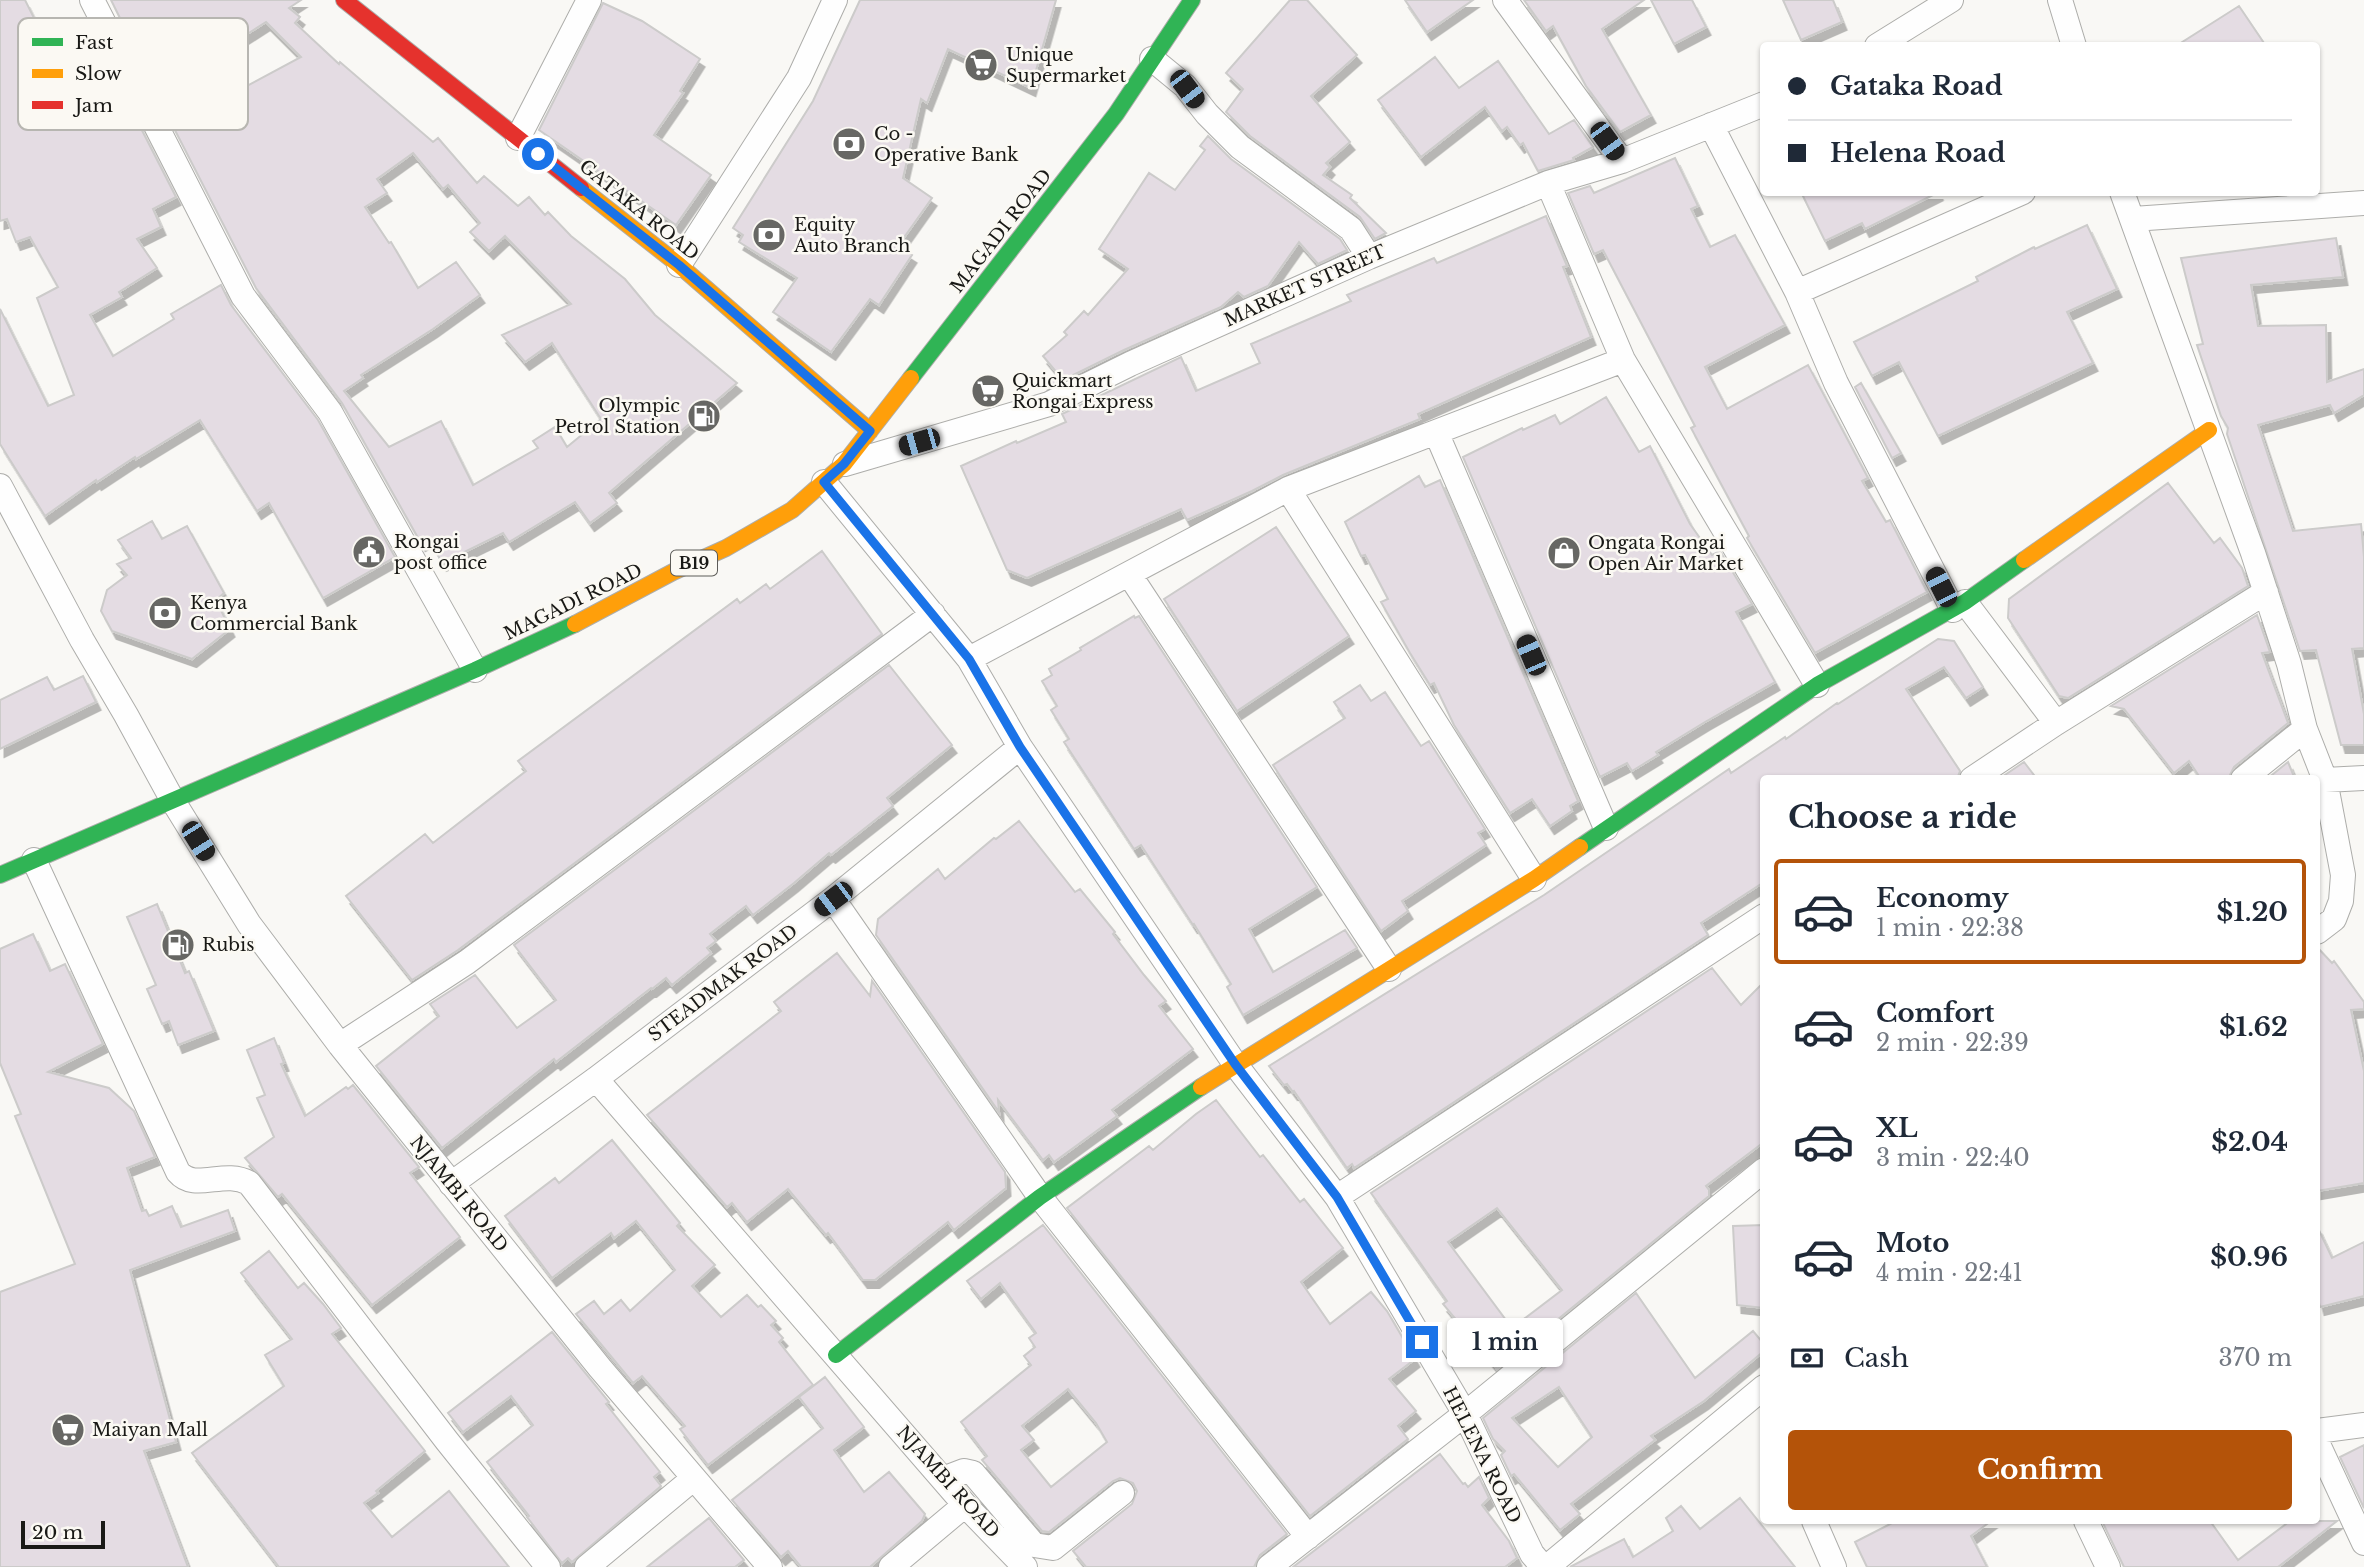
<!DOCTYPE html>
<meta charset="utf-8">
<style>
body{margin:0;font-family:"Libre Baskerville",serif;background:#f6f6f7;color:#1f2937;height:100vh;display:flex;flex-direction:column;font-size:26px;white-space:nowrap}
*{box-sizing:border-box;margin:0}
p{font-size:23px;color:#747a83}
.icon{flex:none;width:38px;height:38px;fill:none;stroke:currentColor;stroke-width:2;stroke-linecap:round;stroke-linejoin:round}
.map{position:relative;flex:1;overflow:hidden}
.drawer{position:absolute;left:1760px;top:775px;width:560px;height:749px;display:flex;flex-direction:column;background:#fff;border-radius:7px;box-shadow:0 2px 5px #0004}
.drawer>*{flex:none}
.banner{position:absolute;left:1760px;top:42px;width:560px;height:154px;border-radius:7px;box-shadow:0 2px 5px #0004;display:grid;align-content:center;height:154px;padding:0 28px;background:#fff}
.scale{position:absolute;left:21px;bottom:18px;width:84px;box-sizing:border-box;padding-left:7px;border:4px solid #191916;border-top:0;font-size:19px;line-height:24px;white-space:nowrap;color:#191916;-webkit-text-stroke:5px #fbf9f3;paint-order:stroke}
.end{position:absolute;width:32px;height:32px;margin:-16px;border:9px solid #1a73e8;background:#fff;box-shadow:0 0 0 4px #fff}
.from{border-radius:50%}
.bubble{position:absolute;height:49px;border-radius:7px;background:#fff;box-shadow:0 2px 5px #0004;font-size:23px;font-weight:700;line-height:49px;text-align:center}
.car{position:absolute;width:21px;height:42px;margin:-21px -10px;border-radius:9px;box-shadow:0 0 5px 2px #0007;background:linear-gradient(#222 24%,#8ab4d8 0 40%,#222 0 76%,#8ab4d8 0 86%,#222 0)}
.banner b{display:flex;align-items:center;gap:24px;height:66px;font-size:26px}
.banner b+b{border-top:2px solid #e0e1e3}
.banner i{width:18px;height:18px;background:#1f2937}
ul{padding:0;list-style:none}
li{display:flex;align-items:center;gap:21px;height:105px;margin:0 14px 10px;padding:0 14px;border:4px solid transparent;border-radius:7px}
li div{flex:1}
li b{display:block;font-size:26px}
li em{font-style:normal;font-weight:700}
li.on{border-color:#b45309}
li>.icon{width:63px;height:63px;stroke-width:1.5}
h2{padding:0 28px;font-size:32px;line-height:84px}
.pay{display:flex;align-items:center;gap:18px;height:77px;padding:0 28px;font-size:26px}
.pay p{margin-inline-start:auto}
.primary-button{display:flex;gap:14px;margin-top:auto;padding:14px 28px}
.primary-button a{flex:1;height:80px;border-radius:7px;background:#b45309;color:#fff;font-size:28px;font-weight:700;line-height:80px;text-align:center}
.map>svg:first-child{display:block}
.building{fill:#e4dce3;stroke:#cccbca;stroke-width:2;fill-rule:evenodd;filter:url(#shadow)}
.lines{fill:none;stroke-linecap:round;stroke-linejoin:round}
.street-casing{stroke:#adadaa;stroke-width:26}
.fast-casing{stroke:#adadaa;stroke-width:18}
.slow-casing{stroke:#adadaa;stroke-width:18}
.jam-casing{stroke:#adadaa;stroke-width:18}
.street{stroke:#fefefe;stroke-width:24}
.fast{stroke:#30b455;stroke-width:16}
.slow{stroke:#ff9f0a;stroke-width:16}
.jam{stroke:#e5322d;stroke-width:16}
.route{stroke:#1a73e8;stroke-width:9}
.labels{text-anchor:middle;stroke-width:5;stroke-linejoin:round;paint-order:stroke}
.shield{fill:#fbf9f3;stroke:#5d5c58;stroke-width:2}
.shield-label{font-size:16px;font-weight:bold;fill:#191916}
.poi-label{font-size:18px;fill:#191916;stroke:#fbf9f3;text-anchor:start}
.street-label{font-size:18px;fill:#191916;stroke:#fbf9f3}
.key{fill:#fbf9f3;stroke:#b7b6b1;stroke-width:2}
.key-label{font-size:19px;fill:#191916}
</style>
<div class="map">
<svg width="2364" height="1567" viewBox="0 0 2364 1567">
<defs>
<filter id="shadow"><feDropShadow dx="4.5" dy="8" stdDeviation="0" flood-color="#0004"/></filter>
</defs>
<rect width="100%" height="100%" fill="#f9f8f5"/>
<path class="building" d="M0,0H25L53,56L70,49L98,113L127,101L176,197L153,209L161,227L137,239L157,268L119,292L122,297L90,315L113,356L174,319L171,314L221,285L231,305L318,420L395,557L323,598L269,503L257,511L200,420L136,459L135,457L97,482L96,480L45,516L0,444V309L48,406L74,395L37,298L58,287L30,237L16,242L7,219L0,221Z
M111,0H301L289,8L300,17L295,23L339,64L340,62L433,142L438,138L477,183L484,176L518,206L529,197L545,215L548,212L571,236L625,279L655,315L737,383L609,493L617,503L590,523L575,502L509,542L503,533L442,563L429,538L421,543L342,403L256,288L121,25L123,24ZM266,22L301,57L232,94L213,56ZM413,153L443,189L448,185L480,223L470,232L489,251L505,236L571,304L502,335L525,362L552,343L601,419L567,447L555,427L533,441L538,448L473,485L441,421L389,447L344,391L363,378L361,375L433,329L480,295L456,262L418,288L391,242L389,243L365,207L387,193L377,179Z
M860,0H1056L1031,88L948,49L927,103L921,99L903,178L932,198L898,246L912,255L879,305L870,299L831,352L773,312L797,278L739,242L743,235L733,228L813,101Z
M1290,0H1307L1357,55L1311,96L1350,142L1326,163L1330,167L1323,175L1352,195L1350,198L1386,233L1375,239L1360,217L1250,136L1226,112L1243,89L1226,73Z
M1405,0H1473L1427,32Z
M1524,0H1644L1602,29L1651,115L1620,132L1586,86L1553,26L1546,31Z
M1651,0H1692L1706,27L1674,44Z
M1783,0H1833L1842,22L1801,40Z
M603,3L642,21L700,59L680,91L683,93L654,135L711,175L676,225L539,130Z
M2239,6L2266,46H2176Z
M1435,57L1459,88L1498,61L1549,134L1574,120L1593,147L1573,158L1574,160L1538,171L1523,143L1520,145L1507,127L1502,131L1485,107L1421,157L1378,100Z
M1208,136L1231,159L1340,239L1347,250L1318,264L1299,242L1268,286L1244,297L1238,292L1221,307L1124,350L1047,388L1043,382L1058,374L1043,356L1067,335L1064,332L1084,311L1088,315L1128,269L1099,249L1149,173L1175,190L1205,150L1200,146Z
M1675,158L1698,206L1691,209L1710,247L1735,235L1785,325L1705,367L1727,409L1808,365L1868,478L1862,481L1886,522L1890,520L1927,592L1815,653L1747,538L1749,536L1691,428L1695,426L1603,250L1594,254L1568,193L1590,186L1594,193Z
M1801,192H1939L1865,229L1862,223L1825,241Z
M1546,216L1567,266L1563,267L1591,337L1418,414L1420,419L1283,475L1252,491L1187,520L1181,509L1027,578L1007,570L961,466L1016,441L1017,443L1066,422L1062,414L1181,357L1196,391L1260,363L1251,344L1351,301L1347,295L1434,258L1437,263Z
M2087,225L2117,289L2067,312L2093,363L1938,436L1899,362L1872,376L1854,342L1978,281L1976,277L2034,247L2035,249Z
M2336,238L2343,277L2251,285L2258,326L2326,325L2327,382L2364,369V395L2334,413L2330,405L2258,425L2293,531L2361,524L2364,557V648L2352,649L2364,714V745H2341L2316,650L2300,651L2227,434L2228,428L2221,416L2197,345L2203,344L2181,258Z
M1861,383L1901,453L1892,458L1855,387Z
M1606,397L1639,452L1650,446L1690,524L1712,555L1720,551L1752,604L1736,612L1775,682L1705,722L1656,752L1658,755L1632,771L1627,763L1600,777L1463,457L1522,428L1523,430L1555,415L1560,424Z
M1419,476L1425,487L1440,480L1578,801L1570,806L1572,811L1550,826L1532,799L1510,813L1454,725L1434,683L1430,685L1410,653L1381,602L1388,599L1365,555L1361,556L1345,522Z
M2168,483L2214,543L2220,538L2242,568L2248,586L2068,698L2059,696L2008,618L2009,599Z
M152,521L162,539L187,526L224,593L216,600L230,629L192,659L112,631L101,611L107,590L127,575L117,564L131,558L118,540Z
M1276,527L1349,636L1237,711L1164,599Z
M822,551L882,634L458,950L412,980L346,896L425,834L433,843L526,771L518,761L737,599L740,603L766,584L770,589Z
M2257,615L2270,652L2262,653L2288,723L2234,767L2228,779H2201L2189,761L2174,773L2124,709L2111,706Z
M1134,616L1135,618L1139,616L1317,887L1249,929L1273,972L1345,930L1357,948L1243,1015L1227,987L1231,984L1194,924L1193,925L1141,845L1134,849L1064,742L1069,739L1051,710L1057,706L1042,681L1052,675L1049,669L1081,650L1080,648Z
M1938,639L1954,641L1983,687L1966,698L1944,667L1906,689L1960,771L1957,779H1764V882L1701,923L1708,935L1354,1168L1352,1164L1347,1168L1294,1091L1293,1092L1287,1084L1284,1085L1269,1066L1544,895L1729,769L1731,773L1785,737L1786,739L1837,703L1838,704Z
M889,665L952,745L887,798L893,806L831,855L829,853L794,883L753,915L746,906L710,934L716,941L707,948L711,953L672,985L666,978L652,989L651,988L556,1062L554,1059L442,1148L376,1066L439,1016L430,1004L475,975L517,1028L556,1000L514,945Z
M83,676L96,702L0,749V700L47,677L54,690Z
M1360,685L1371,701L1385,692L1421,746L1429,741L1485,829L1478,833L1486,845L1402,901L1408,911L1381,931L1273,765L1345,718L1334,702Z
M2024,762L2037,779H1999Z
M2288,762L2295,779H2267Z
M1019,821L1075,892L1080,889L1115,932L1113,934L1144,975L1166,1001L1159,1006L1193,1049L1112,1110L1117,1116L1054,1162L1049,1155L1043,1160L998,1100L999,1112L876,935L878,919L938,869L945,879L994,838L996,839Z
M157,904L185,973L189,971L214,1031L178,1045L169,1021L162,1024L147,989L156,985L127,917Z
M33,934L50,971L65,964L103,1044L48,1072L109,1088L134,1111L155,1157L127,1168L142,1211L146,1210L149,1216L172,1206L181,1227L228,1210L235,1231L130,1270L176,1442L144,1451L188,1567H0V1292L75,1264L15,1116L21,1114L0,1063V949Z
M2317,947L2332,963L2334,961L2364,1002V1009L2351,1010L2364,1071V1183L2317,1191Z
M837,953L870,996L872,981L1005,1172L1006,1188L954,1230L948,1222L875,1280H863L828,1233L826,1235L788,1189L747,1222L732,1203L727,1207L647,1115L781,1011L774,1002Z
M1712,968L1741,1005L1764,982V1142L1706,1186L1709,1190V1196L1497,1369L1443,1304L1447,1301L1371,1193ZM1497,1208L1562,1290L1512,1328L1448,1242Z
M274,1038L284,1063L281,1064L305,1116L346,1087L348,1089L353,1085L419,1167L410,1173L460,1237L372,1305L282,1194L278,1197L245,1158L274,1137L257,1098L265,1095L247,1050Z
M1216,1100L1260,1157L1263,1155L1300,1202L1304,1199L1343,1248L1301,1282L1330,1324L1371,1292L1387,1311L1415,1359L1389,1379L1416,1411L1398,1426L1408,1439L1310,1516L1067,1208L1149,1146L1153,1150L1196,1114Z
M612,1140L680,1223L677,1226L715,1265L692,1286L721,1317L747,1295L758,1307L761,1305L776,1321L771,1325L783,1338L779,1342L813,1385L708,1465L680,1429L685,1426L642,1376L633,1383L576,1314L594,1301L604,1314L621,1300L630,1311L675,1270L636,1221L614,1238L611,1233L552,1278L505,1216L555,1178L559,1183Z
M1043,1225L1287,1534L1260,1555L1254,1567H1086L1073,1551L1132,1504L1137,1491L1133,1483L1120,1478L1113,1481L1049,1532L1042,1531L982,1460L987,1456L961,1422L1031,1365L1024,1356L1035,1347L1029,1338L1036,1333L1000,1283L981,1299L967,1281ZM1068,1389L1096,1423L1107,1442L1051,1487L1021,1450L1034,1440L1022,1426Z
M1764,1225V1308L1737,1305L1733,1226Z
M2317,1226L2332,1258L2364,1242V1296L2320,1307L2317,1295Z
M269,1251L298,1288L304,1283L323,1304L341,1328L332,1334L425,1451L376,1491L378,1493L364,1503L392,1537L449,1491L509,1567H279L192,1453L284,1386L265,1355L292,1339L241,1273Z
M1636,1293L1695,1378L1753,1331L1764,1344V1351L1704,1401L1651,1436L1655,1440L1571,1504L1580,1514L1560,1530L1514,1474L1511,1476L1501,1455L1505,1451L1493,1439L1483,1418ZM1559,1387L1592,1437L1558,1467L1512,1418Z
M552,1332L609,1402L606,1404L660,1472L654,1477L661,1486L572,1562L568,1558L562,1563L527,1517L529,1516L487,1462L533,1425L511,1396L463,1432L448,1413Z
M825,1377L864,1427L834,1450L864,1492L889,1472L925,1514L922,1521L870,1567H801L788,1551L781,1557L732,1500L823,1428L799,1397Z
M2364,1445V1508L2340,1457Z
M1440,1454L1463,1484L1465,1483L1468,1487L1479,1477L1489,1498L1482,1505L1509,1541L1517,1558L1505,1567H1293Z
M1740,1498L1795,1567H1570L1624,1539L1633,1557L1673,1531L1666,1518L1681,1506L1700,1529Z
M709,1518L744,1560L735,1567H647Z
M1896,1521H1991L1971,1536L1987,1567H1867L1855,1542Z
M2102,1521H2210L2238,1560L2290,1521H2337L2278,1567H2124Z"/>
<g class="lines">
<defs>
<path id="street" d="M92,0L243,296L330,412L475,670
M1505,0L1622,161
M2060,0L2074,46
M1877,46L1951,0
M1152,59L1185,86L1207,114L1240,147L1351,229L1369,257
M1711,125L1797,292L1836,383L1953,610
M518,138L589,0
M1548,183L1623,360L1817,685
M2122,192L2253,553L2289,664L2305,729L2325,780L2343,875L2341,901L2334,919L2317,932
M2133,219L2364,203
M679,265L799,78L835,0
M1797,292L2023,192
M1436,432L1606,828
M845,464L1049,404L1130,364L1369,257L1548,183L1622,161L1764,104
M824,482L969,659L1020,747L1235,1064L1337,1197L1465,1414L1532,1554L1543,1567
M0,486L82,640L126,715L173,801L249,924L340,1045L600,1368L770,1567
M1288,489L1534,879
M1129,574L1389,969
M1965,602L2056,723
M969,659L1288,489L1623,360
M1972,779L2056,723L2266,592
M2243,779L2305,729
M2325,780L2364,778
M34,860L178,1172C195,1192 224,1169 249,1183L447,1441L548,1567
M833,899L1040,1197L1308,1537
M340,1045L467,962L933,614
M596,1079L965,1505L1025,1567
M451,1184L596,1079L833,899L1020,747
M1337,1197L1764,916
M2317,1431L2364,1425
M2317,1442L2364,1543
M943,1479L964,1471L973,1473L1034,1545L1053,1548L1122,1493
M1814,1521L1834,1567
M2086,1521L2108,1567
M587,1567L694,1478
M891,1567L965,1505
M1269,1567L1465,1414L1764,1170
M1547,1567L1764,1387"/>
<path id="fast" d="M911,378L1116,114L1192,0
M1580,847L1817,685L1965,602L2024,560
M0,875L475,670L575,624
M836,1355L1040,1197L1201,1087"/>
<path id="slow" d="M581,188L679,265L870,431
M2024,560L2209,430
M575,624L673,572L726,548L792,510L844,464L911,378
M1201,1087L1534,879L1580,847"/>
<path id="jam" d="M344,0L581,188"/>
</defs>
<use href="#street" class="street-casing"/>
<use href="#fast" class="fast-casing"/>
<use href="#slow" class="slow-casing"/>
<use href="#jam" class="jam-casing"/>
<use href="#street" class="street"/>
<use href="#fast" class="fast"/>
<use href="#slow" class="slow"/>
<use href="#jam" class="jam"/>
</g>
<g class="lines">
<path class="route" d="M538,154L679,265L870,431L844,464L824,482L969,659L1020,747L1235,1064L1337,1197L1422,1342"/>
</g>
<defs>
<symbol id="supermarket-disc" viewBox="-11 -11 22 22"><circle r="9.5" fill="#676764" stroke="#fbf9f3"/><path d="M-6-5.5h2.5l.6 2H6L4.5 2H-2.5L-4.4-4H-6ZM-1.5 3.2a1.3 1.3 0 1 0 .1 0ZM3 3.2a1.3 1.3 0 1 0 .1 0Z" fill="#fff"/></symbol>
<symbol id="bank-disc" viewBox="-11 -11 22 22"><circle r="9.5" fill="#676764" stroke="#fbf9f3"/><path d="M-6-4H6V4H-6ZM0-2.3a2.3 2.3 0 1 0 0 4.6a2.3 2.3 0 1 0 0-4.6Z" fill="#fff"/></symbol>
<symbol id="fuel-disc" viewBox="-11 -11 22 22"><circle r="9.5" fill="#676764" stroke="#fbf9f3"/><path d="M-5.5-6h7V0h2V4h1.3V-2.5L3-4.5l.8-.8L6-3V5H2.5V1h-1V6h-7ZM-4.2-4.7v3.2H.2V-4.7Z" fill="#fff"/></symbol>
<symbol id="civic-disc" viewBox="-11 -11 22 22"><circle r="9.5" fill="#676764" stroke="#fbf9f3"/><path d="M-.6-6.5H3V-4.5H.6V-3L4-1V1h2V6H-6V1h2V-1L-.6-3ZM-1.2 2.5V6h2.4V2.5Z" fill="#fff"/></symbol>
<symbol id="shop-disc" viewBox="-11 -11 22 22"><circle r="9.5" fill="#676764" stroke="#fbf9f3"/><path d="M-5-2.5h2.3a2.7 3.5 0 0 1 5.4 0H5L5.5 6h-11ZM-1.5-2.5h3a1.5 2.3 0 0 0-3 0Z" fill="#fff"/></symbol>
</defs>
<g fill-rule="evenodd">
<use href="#supermarket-disc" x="962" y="46" width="38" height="38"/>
<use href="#bank-disc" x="830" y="125" width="38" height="38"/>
<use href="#bank-disc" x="750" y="216" width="38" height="38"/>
<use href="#supermarket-disc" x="969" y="372" width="38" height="38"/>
<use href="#fuel-disc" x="685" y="397" width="38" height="38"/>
<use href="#civic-disc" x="350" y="533" width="38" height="38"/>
<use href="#shop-disc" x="1545" y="534" width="38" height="38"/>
<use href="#bank-disc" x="146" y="594" width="38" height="38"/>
<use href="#fuel-disc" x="159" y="926" width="38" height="38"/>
<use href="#supermarket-disc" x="49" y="1411" width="38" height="38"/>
</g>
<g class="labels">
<rect class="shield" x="671" y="550.5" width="46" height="25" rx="5"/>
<g class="shield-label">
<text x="694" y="569">B19</text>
</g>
<g class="poi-label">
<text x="1006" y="61">Unique<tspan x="1006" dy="21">Supermarket</tspan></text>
<text x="874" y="140">Co -<tspan x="874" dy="21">Operative Bank</tspan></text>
<text x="794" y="231">Equity<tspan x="794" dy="21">Auto Branch</tspan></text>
<text x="1012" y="387">Quickmart<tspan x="1012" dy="21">Rongai Express</tspan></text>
<text x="680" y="412" text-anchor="end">Olympic<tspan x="680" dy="21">Petrol Station</tspan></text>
<text x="394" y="548">Rongai<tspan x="394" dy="21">post office</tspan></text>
<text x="1588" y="549">Ongata Rongai<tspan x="1588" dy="21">Open Air Market</tspan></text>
<text x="190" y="609">Kenya<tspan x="190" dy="21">Commercial Bank</tspan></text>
<text x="202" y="951">Rubis</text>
<text x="92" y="1436">Maiyan Mall</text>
</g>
<g class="street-label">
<text transform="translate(639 210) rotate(39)" y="6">GATAKA ROAD</text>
<text transform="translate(1001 231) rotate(-52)" y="6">MAGADI ROAD</text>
<text transform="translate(1305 286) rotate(-24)" y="6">MARKET STREET</text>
<text transform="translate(573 602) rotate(-26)" y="6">MAGADI ROAD</text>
<text transform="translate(723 983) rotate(-37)" y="6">STEADMAK ROAD</text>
<text transform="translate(459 1194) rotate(51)" y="6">NJAMBI ROAD</text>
<text transform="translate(1482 1455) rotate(63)" y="6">HELENA ROAD</text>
<text transform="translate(948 1482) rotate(48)" y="6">NJAMBI ROAD</text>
</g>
</g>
<rect x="18" y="18" width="230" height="112" rx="10" class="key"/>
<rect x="32" y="38" width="31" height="8" fill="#30b455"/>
<rect x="32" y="69" width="31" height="9" fill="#ff9f0a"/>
<rect x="32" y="101" width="31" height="8" fill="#e5322d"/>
<g class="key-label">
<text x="75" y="49">Fast</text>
<text x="75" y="80">Slow</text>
<text x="75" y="112">Jam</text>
</g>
</svg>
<div class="scale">20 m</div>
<i class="end from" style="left:538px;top:154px"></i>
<i class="end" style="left:1422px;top:1342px"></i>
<div class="bubble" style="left:1447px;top:1318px;width:116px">1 min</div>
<i class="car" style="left:1187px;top:89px;rotate:143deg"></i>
<i class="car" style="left:1607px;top:141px;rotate:144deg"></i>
<i class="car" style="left:919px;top:442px;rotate:254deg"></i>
<i class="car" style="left:1941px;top:587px;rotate:333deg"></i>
<i class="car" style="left:1531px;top:655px;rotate:337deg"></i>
<i class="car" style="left:198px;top:841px;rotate:148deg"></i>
<i class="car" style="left:833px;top:899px;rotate:233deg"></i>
<div class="banner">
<b><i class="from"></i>Gataka Road</b>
<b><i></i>Helena Road</b>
</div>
<section class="drawer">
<h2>Choose a ride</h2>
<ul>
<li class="on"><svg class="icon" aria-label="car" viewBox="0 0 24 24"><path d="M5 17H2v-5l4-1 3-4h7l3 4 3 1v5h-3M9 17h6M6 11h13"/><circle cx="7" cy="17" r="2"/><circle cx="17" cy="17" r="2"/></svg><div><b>Economy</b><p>1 min · 22:38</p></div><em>$1.20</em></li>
<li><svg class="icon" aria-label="car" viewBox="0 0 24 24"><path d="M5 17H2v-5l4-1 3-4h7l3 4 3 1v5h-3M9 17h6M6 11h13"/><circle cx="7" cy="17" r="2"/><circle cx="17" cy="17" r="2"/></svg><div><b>Comfort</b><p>2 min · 22:39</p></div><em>$1.62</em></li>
<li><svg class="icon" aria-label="car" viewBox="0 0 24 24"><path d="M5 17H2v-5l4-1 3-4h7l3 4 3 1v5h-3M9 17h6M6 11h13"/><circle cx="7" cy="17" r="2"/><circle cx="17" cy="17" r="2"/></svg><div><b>XL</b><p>3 min · 22:40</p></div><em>$2.04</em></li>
<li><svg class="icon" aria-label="car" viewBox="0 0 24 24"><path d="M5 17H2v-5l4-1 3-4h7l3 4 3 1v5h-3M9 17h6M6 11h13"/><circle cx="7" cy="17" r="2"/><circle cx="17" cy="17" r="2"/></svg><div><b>Moto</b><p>4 min · 22:41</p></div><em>$0.96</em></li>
</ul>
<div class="pay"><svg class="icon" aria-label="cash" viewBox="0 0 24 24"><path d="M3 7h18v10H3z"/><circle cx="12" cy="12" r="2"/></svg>Cash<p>370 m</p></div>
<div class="primary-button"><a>Confirm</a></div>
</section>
</div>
